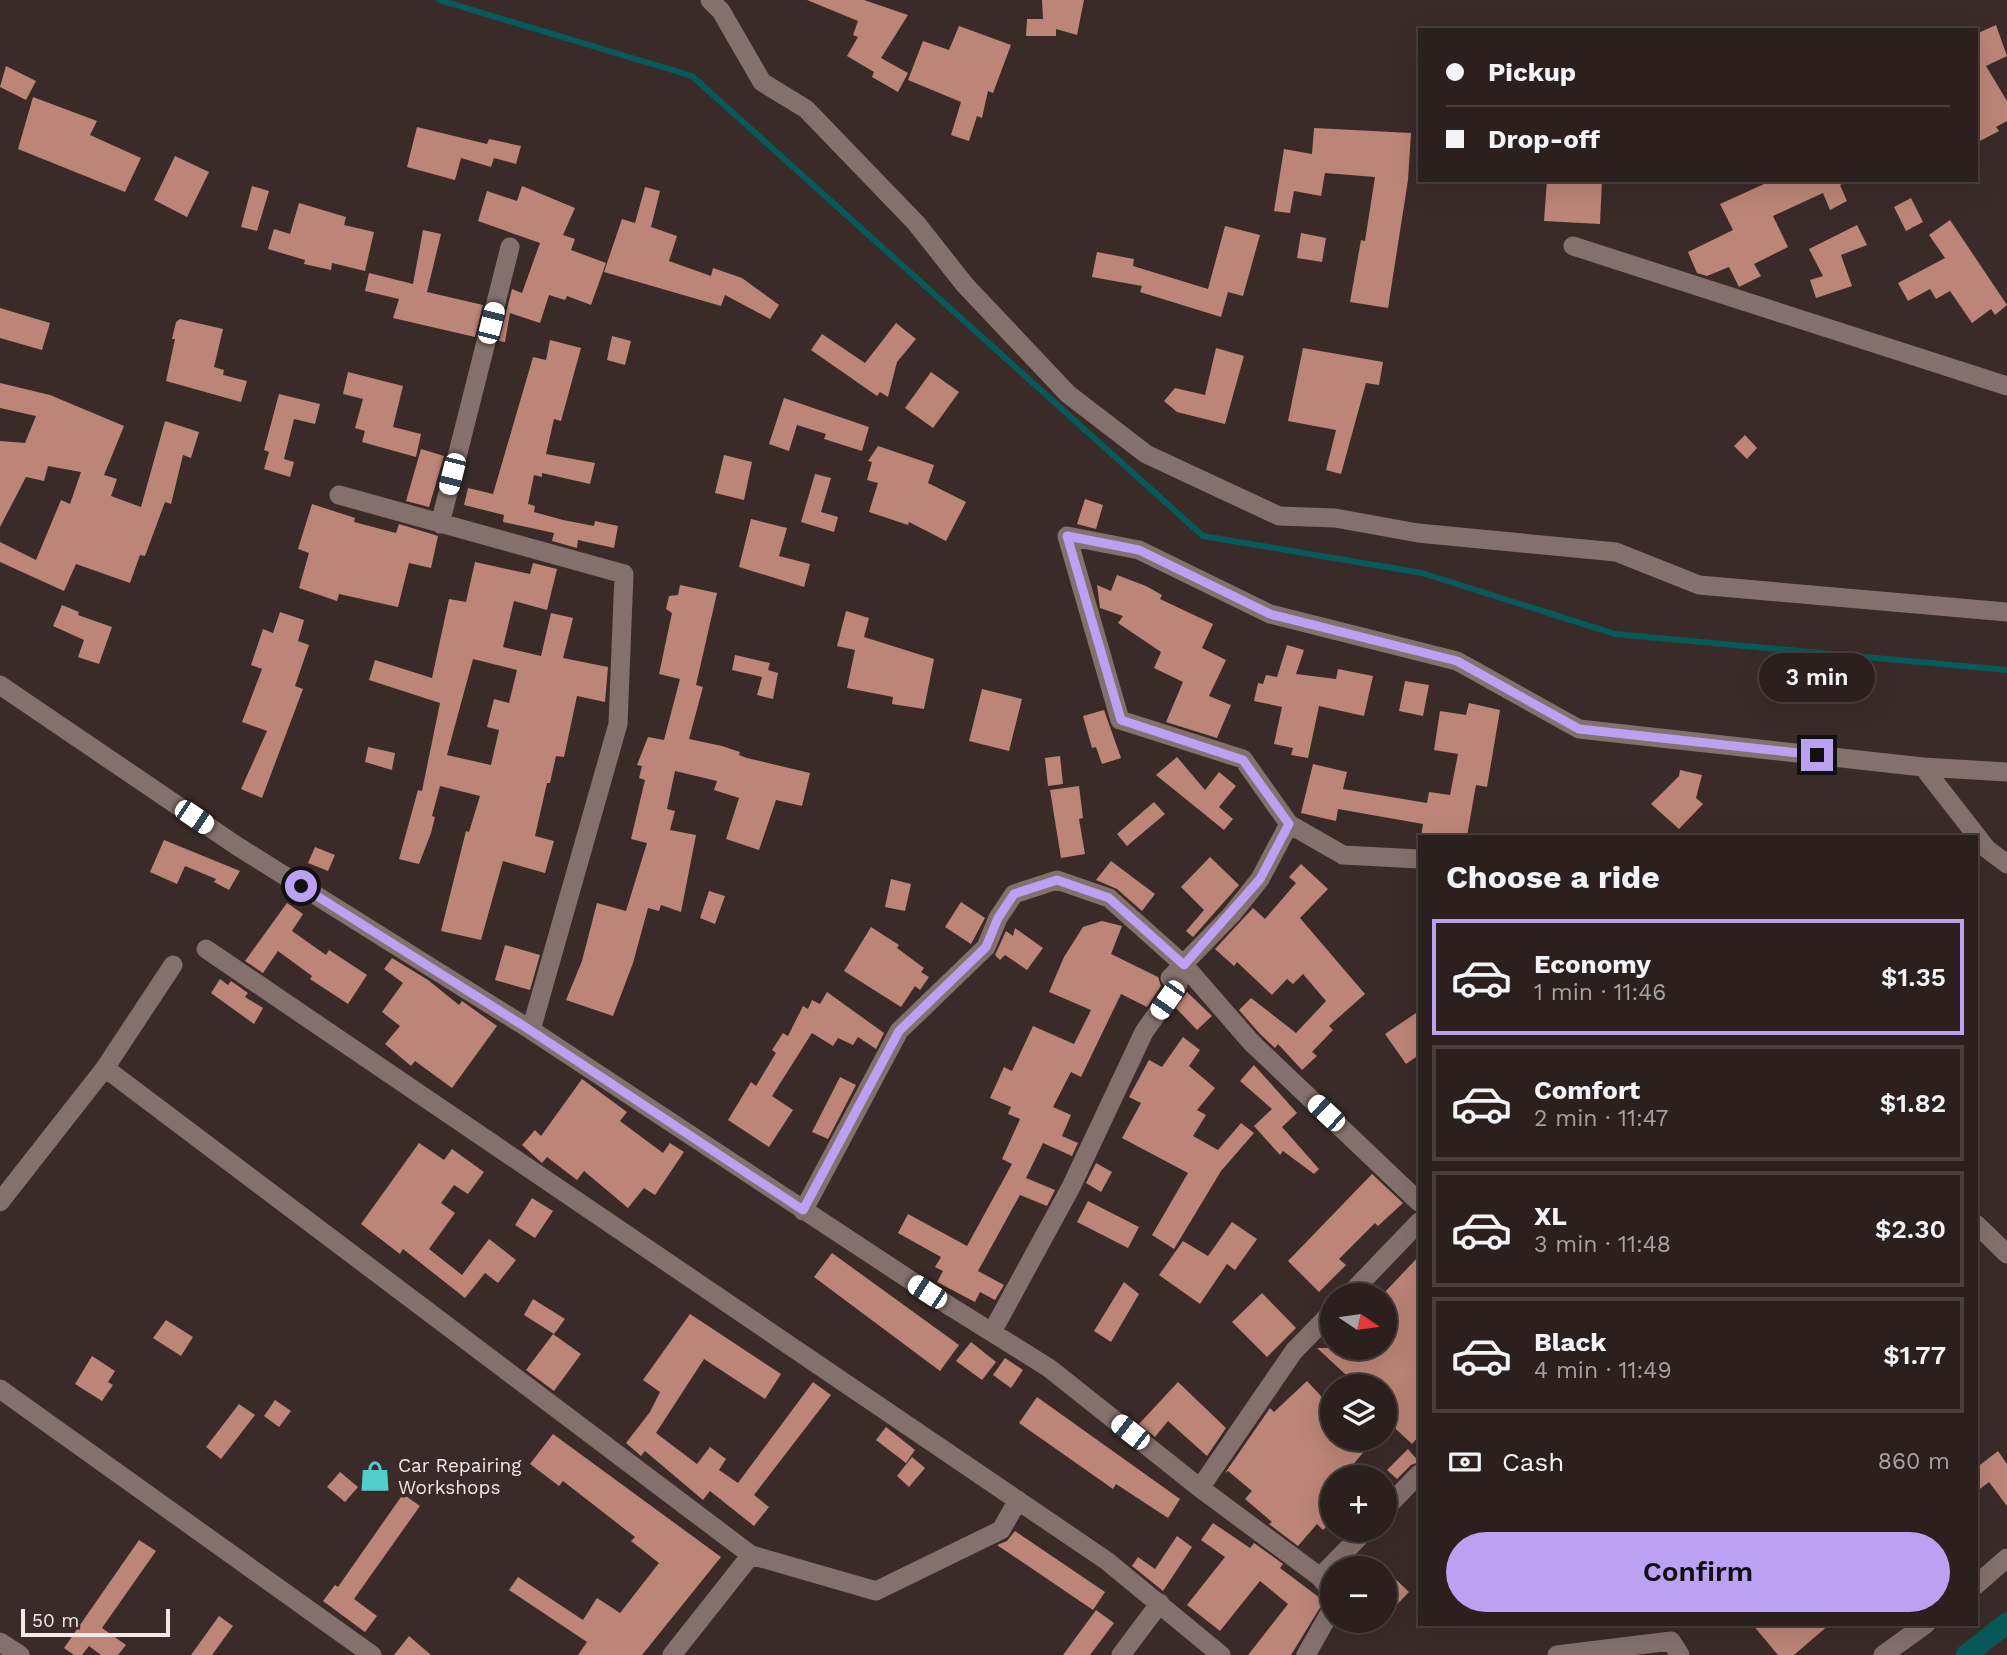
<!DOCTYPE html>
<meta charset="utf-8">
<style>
body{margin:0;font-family:"Work Sans",sans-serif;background:#382d2b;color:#f1f3f6;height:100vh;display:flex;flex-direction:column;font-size:26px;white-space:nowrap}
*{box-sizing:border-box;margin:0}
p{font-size:23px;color:#a6a3a4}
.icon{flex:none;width:38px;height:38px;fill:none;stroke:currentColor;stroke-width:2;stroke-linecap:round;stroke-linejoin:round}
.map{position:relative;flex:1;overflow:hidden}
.side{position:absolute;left:1418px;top:835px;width:560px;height:791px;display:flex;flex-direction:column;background:#2c201e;border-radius:0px;box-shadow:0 7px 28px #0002,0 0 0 2px #483e3c}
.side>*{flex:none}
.hud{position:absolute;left:1418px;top:28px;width:560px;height:154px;border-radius:0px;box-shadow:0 7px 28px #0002,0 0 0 2px #483e3c;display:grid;align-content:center;height:154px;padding:0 28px;background:#2c201e}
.needle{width:46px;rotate:103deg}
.buttons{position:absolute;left:1320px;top:1283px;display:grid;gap:14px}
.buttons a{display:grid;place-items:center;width:77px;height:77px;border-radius:50%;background:#2c201e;box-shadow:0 7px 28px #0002,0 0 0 2px #483e3c;font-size:35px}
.scale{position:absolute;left:21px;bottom:18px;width:149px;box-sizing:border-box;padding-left:7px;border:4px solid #f2e8e5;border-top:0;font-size:19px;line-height:24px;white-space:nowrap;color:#f2e8e5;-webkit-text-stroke:5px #3b2b28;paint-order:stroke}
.end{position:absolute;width:32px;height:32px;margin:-16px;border:9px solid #bca0f2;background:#111;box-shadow:0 0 0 4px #111}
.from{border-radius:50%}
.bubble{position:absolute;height:49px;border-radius:24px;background:#2c201e;box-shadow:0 7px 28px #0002,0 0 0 2px #483e3c;font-size:23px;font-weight:600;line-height:49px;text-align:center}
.car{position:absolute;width:21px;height:42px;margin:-21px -10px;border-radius:9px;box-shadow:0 0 5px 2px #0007;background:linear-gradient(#fff 24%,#345 0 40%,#fff 0 76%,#345 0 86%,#fff 0)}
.hud b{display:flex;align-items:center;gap:24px;height:66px;font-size:26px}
.hud b+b{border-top:2px solid #483e3c}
.hud i{width:18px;height:18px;background:#f1f3f6}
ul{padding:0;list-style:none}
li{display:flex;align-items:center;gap:21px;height:116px;margin:0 14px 10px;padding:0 14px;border:4px solid #483e3c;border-radius:0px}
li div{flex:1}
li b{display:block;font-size:26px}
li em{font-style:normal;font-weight:600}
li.active{border-color:#bca0f2}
li>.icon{width:63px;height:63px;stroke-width:1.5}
h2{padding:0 28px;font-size:32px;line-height:84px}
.pay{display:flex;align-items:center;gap:18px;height:77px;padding:0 28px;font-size:26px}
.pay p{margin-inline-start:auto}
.action{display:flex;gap:14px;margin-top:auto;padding:14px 28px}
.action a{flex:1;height:80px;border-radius:42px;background:#bca0f2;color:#111;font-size:28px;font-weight:600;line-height:80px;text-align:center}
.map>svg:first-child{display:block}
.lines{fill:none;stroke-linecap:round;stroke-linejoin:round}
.stream{stroke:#065a59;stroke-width:6}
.canal{stroke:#065a59;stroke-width:21}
.building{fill:#bc8577;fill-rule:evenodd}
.minor{stroke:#84716d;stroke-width:19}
.tertiary{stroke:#84716d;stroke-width:19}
.route{stroke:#bca0f2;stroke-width:9}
.labels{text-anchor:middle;stroke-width:7;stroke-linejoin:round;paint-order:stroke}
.poi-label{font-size:19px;fill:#f2e8e5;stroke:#3b2b28;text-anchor:start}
</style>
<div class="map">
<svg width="2007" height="1655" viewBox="0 0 2007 1655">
<rect width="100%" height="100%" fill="#3b2b28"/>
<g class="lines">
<path class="stream" d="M439,0L692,76L1203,536L1422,573L1615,634L2007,670"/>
<path class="canal" d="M1966,1655L2007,1623"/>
</g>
<path class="building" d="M807,0H864L908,15L881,58L908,73L898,92L872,77L874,72L847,56L858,37L853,35L858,21Z
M1042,0H1084L1077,35L1056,29V36H1026L1027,19H1043Z
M1996,25L2007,56L1986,66L2007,101V121L1996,127L1999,131L1976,143V34Z
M959,26L1011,45L993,93L988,91L982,118L977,116L969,141L951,135L961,102L908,80L923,41L949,50Z
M6,66L36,81L26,100L0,87Z
M33,97L97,121L90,135L141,158L125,192L18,149Z
M417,127L487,144L489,139L521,146L516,164L494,158L491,167L461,158L455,180L407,167Z
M1314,128L1411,133L1408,180L1388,308L1350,302L1361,240L1365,241L1375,177L1325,173L1321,196L1294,191L1290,213L1274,211L1284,149L1312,154Z
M175,156L209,172L187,217L154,200Z
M1547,180H1602L1600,224L1544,221Z
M1773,180H1850L1840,185L1847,201L1830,210L1823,193L1773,216L1788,247L1754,264L1761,276L1739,287L1729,267L1707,276L1697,273L1688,252L1733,230L1720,204Z
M252,186L269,191L257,231L241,227Z
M522,186L575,208L563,235L575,239L571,250L606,263L591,305L567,296L565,300L549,295L540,323L510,313L505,342L499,341L512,289L522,293L540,243L478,221L487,191L517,201Z
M645,187L660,191L651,227L677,236L669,261L711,276L713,268L742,278L779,305L770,319L725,295L721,306L604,272L622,219L635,223Z
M1911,198L1923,222L1906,231L1894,207Z
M299,203L346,217L344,225L374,232L365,271L332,263L331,270L304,264L305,260L268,249L274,229L290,234Z
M1950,220L2007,305L1995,315L1991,309L1972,323L1950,291L1936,299L1930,289L1908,301L1898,283L1945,258L1929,235Z
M1857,225L1867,245L1841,255L1852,286L1816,298L1810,280L1823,276L1809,249Z
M1225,226L1260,235L1243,296L1228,292L1221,317L1140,292L1142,286L1092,277L1097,252L1134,259L1133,266L1208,289Z
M423,230L441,234L427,292L483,305L475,337L393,318L399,299L365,291L369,273L413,284Z
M1301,233L1326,238L1322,262L1297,258Z
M0,308L50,323L42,350L0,338Z
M180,319L223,329L214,367L224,370L223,375L247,381L241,402L166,381L175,339H172L176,322Z
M896,323L916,339L897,362L888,397L880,392L877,396L811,350L822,334L865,363Z
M612,336L631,341L625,365L607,360Z
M550,340L581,348L561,421L554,419L546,454L595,463L590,484L542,473V477L534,475L528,504L535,506L534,512L563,520L594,526L595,521L618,526L614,548L578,540L577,548L552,541L554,533L503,522L504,515L464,505L468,488L493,494L533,357L546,360Z
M1216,348L1244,356L1225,424L1177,412L1164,401L1175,388L1205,395Z
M1303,348L1383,362L1379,385L1366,383L1341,474L1326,470L1336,430L1288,421Z
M348,372L403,386L393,427L421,434L416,457L362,442L365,431L355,428L363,399L343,394Z
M931,372L959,392L933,428L905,408Z
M0,383L50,395L124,426L104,475L117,479L111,496L141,507L165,421L199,432L191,458L183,455L171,504L165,502L145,556L140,555L130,583L76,564L64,591L0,562V542L36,560L61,500L70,504L81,472L48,466L44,481L26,477L0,527V441L25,443L36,416L0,408Z
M279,394L320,404L315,424L294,419L284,459L294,462L290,477L264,469L269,452L264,450Z
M784,398L869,427L862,451L824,439L826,434L797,425L789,451L769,444Z
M1745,435L1757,448L1747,459L1734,446Z
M878,446L934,465L928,483L966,502L946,541L909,522L908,525L869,512L878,483L867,480L872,462L868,461Z
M421,449L444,456L429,507L406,501Z
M724,455L752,462L744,500L715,493Z
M815,474L831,478L821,512L838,517L834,532L801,522Z
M1085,499L1103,505L1096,529L1077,524Z
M312,504L355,518L354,522L396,533L399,524L438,536L431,568L409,563L398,607L339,594L337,601L299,588L309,553L298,549Z
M751,519L787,528L779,556L810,564L804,587L739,567Z
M475,562L530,574L533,563L557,569L547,610L514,601L503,647L541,656L551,613L573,618L563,658L608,667L605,702L577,696L564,757L556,756L550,783H547L535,836L554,841L545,873L503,861L481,940L441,931L466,831L469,832L480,796L440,786L432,816L435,817L431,833L419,864L399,859L418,790L422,791L440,703L369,680L375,660L432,678L449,599L466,602ZM473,659L517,670L509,703L494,699L487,727L499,730L491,765L447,755Z
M1117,575L1146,586L1162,595L1160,599L1213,624L1202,648L1226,660L1209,696L1231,705L1217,738L1166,722L1183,682L1154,668L1161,652L1118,623L1123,616L1100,608L1097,585L1111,591Z
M680,585L717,593L696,685L703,687L689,739L722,746L740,752L739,755L747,758L810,773L802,806L776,800L759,850L726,839L739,798L714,790L717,781L675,771L667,809L675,811L670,830L696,835L681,912L661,905L659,911L648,908L633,963L613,1016L566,1000L582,961L597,903L626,911L647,843L631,839L645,780L639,778L642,766L637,765L648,737L664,740L680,679L659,674L672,613L666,609L669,596L678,595Z
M62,605L79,612L78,615L112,627L99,664L78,657L84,640L53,626Z
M846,611L869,618L864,637L934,659L924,709L892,704L893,697L847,688L855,650L837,646Z
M280,612L304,620L298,641L309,645L295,686L303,689L262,798L241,789L267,731L242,722L262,669L251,665L263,629L273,633Z
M1287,645L1304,650L1296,674L1336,679L1338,669L1373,676L1364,716L1319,706L1308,758L1291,755L1293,748L1274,744L1282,707L1254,701L1258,683L1263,684L1266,675L1277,677Z
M735,655L770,663L768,670L778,673L773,699L757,695L762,677L732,670Z
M1405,681L1429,685L1423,716L1399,711Z
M982,689L1022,699L1009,751L969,741Z
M1469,703L1500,710L1487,787L1476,785L1467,836H1421L1423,824L1338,809L1336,821L1301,813L1313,764L1347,772L1343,789L1427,803L1429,792L1450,795L1458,754L1434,750L1440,711L1466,715Z
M1104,710L1121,758L1102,764L1096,747L1092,748L1083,716Z
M368,747L395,753L392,770L365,762Z
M1060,756L1063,784L1048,786L1045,758Z
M1177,757L1205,790L1219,772L1236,786L1219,807L1233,819L1224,830L1156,775Z
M1680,770L1702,775L1696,798L1703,804L1679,829L1651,804L1679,776Z
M1079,786L1083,818L1079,819L1085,854L1061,858L1050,790Z
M1154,802L1165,814L1127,846L1117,834Z
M164,840L240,871L229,890L214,882L216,879L185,866L177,884L150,872Z
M315,847L335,855L328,871L308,863Z
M1210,857L1239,885L1193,937L1186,931L1204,910L1181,887Z
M1111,861L1155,894L1142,911L1117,889L1096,880Z
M1301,864L1328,889L1300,918L1365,994L1329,1026L1333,1030L1312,1052L1317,1056L1302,1070L1278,1044L1275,1048L1260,1034L1239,1010L1251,998L1296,1033L1326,1001L1303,974L1293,984L1287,979L1272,995L1237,962L1234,966L1215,949L1253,908L1265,919L1296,883L1289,877Z
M891,879L911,884L905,911L885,907Z
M709,891L725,896L715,924L700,918Z
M961,902L985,918L971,944L945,927Z
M287,903L303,914L292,931L326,955L329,950L367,975L348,1004L310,979L312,976L278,951L263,973L245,961Z
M1102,921L1122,926L1111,954L1158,977L1161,986L1147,1007L1121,994L1081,1077L1071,1072L1053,1107L1071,1115L1062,1136L1078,1143L1072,1156L1043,1143L1026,1178L1055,1190L1047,1206L1020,1195L978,1271L1004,1285L995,1300L980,1292L975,1302L937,1282L943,1271L935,1267L941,1257L898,1233L908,1214L967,1246L1012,1164L1002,1159L1020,1119L1008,1114L1011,1107L990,1098L1004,1067L1012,1071L1033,1026L1074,1044L1091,1010L1049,992L1064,957L1083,927Z
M871,927L899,945L897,948L924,968L921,972L929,977L920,990L915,986L901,1007L844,971Z
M1015,928L1043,948L1027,970L1005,955L1000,960L995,955L1006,931L1013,936Z
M505,945L540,955L530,990L495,980Z
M392,958L428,980L459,1005L462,1001L497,1026L452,1088L415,1061L411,1066L385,1044L400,1026L382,1012L403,983L384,969Z
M220,979L228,985L231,981L248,993L245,997L263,1008L254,1024L211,993Z
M827,992L884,1033L876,1049L858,1037L853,1045L838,1038L833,1046L812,1033L772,1096L793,1110L769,1147L728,1120L751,1082L756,1086L776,1053L772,1050L783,1033L788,1036L803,1006L808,1009L812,1000L820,1004Z
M1187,992L1212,1016L1197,1030L1176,1008Z
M1419,1011V1055L1406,1064L1385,1034Z
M1183,1037L1200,1050L1189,1066L1215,1088L1197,1110L1206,1115L1193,1136L1218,1150L1241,1123L1254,1133L1221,1171L1174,1249L1152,1235L1188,1173L1122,1138L1141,1103L1129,1097L1149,1060L1162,1067Z
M1254,1065L1297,1113L1282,1127L1319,1169L1314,1174L1283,1151L1280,1155L1254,1126L1272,1109L1240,1081Z
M840,1077L856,1085L828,1139L812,1132Z
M582,1079L627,1112L620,1121L663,1153L670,1143L684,1152L655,1195L644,1188L628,1208L584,1171L577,1180L547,1157L542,1163L522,1145L535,1130L541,1136Z
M419,1143L444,1160L452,1149L484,1172L468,1194L454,1185L441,1203L455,1213L429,1249L462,1275L489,1239L516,1260L498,1283L485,1273L465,1298L403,1249L400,1254L361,1224Z
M1096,1163L1112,1172L1101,1192L1086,1183Z
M1372,1174L1403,1203L1378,1226L1375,1223L1339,1259L1346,1265L1319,1292L1288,1261Z
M532,1198L553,1211L535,1238L515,1225Z
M1088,1201L1139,1227L1128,1248L1077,1222Z
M1232,1222L1257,1239L1235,1270L1227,1264L1200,1304L1159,1275L1183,1241L1208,1256Z
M832,1253L959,1345L940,1371L814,1277Z
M1419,1256V1436L1412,1444L1384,1418V1386H1358L1317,1348H1384V1293Z
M1124,1282L1139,1294L1111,1342L1094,1331Z
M1262,1293L1296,1328L1267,1357L1232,1322Z
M533,1299L565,1319L554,1334L524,1315Z
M690,1314L781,1374L765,1399L704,1359L656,1433L697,1464L710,1447L726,1459L719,1470L738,1483L813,1382L831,1395L754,1495L769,1507L754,1526L710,1491L703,1500L645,1451L641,1456L626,1443L650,1412L660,1392L643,1380Z
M166,1320L193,1337L181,1356L153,1338Z
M553,1334L581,1354L554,1391L526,1370Z
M971,1342L996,1362L982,1380L956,1361Z
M92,1356L115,1371L108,1382L113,1385L102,1401L75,1384Z
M1005,1358L1023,1370L1011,1388L993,1375Z
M1307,1381L1332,1408V1438H1375L1343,1477H1332V1489L1324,1497L1332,1505V1521L1323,1530L1317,1524L1298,1546L1269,1524L1272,1522L1245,1499L1252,1491L1228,1471L1225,1473L1270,1408L1274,1412Z
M1178,1382L1226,1428L1207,1456L1168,1421L1155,1437L1139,1424Z
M1037,1397L1180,1499L1168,1518L1116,1484L1113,1489L1019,1423Z
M275,1400L291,1411L279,1427L264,1416Z
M239,1404L255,1415L221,1459L206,1447Z
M886,1427L915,1450L906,1463L876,1440Z
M553,1434L721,1557L642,1655H578L587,1642L509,1590L518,1577L583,1620L597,1598L620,1613L659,1563L631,1541L635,1537L563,1481L559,1486L530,1464Z
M1408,1449L1419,1462L1411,1465L1397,1479L1387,1470Z
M1998,1451L2007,1464V1506L1989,1482L1976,1492V1468Z
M912,1457L925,1468L909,1487L897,1476Z
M340,1472L358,1487L345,1502L327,1487Z
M403,1494L420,1506L354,1599L377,1616L365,1632L323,1601L335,1585L338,1587Z
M1213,1523L1250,1548L1254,1543L1283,1564L1280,1568L1324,1601L1291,1655H1248L1288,1604L1260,1581L1220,1631L1187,1605L1225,1557L1201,1540Z
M1015,1531L1105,1592L1093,1610L997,1545L1007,1541Z
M1177,1536L1192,1547L1163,1591L1132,1566L1138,1557L1155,1569Z
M139,1540L156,1551L102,1628L126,1645L118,1655H101L89,1646L82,1655H74L64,1648Z
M1384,1568L1409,1592L1384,1618Z
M1096,1610L1114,1623L1090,1655H1063Z
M219,1616L233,1626L212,1655H191Z
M1752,1624H1830L1794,1655H1778Z
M409,1636L431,1655H394Z"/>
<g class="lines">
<path class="minor" d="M710,0L721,11L762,82L806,109L916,223L965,285L1068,394L1146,454L1279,516L1335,518L1418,533L1616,552L1699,585L2007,612
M1573,246L2007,386
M339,495L624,574L618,724L531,1030
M440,524L510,247
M0,685L237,846L531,1030L948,1305L1049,1368L1200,1488L1320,1577L1332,1592
M1923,767L2007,772
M1419,859L1343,855L1289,824L1243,759L1120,720L1067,536L1139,550L1270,614L1457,661L1579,729L1923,767L1987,849L2007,864
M206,949L1107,1561L1221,1655
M105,1068L751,1555L876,1591L1001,1530L1018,1500
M0,1202L105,1068L173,965
M803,1211L899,1031L986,947L998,918L1014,894L1057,880L1109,898L1184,965L1251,1042L1419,1202
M1976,1224L2007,1254
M1349,1295L1419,1222
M992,1332L1071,1187L1144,1032L1178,984L1170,978L1232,914L1260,879L1289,824
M0,1389L372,1655
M1200,1488L1294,1351L1332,1312
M1384,1510L1419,1474
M1320,1577L1366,1530
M0,1642L20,1655
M672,1655L751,1555
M1121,1655L1160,1603
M1306,1655L1332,1609
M1557,1655L1671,1641L1680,1655"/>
<path class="tertiary" d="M1976,1585L2007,1558
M1883,1655L1926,1624"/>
</g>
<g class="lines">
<path class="route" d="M301,886L530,1030L803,1210L899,1031L986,947L998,918L1014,894L1057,880L1109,898L1184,965L1260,879L1289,824L1243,760L1121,720L1067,536L1139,550L1270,614L1457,661L1579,729L1817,755"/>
</g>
<defs>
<symbol id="shop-bare" viewBox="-9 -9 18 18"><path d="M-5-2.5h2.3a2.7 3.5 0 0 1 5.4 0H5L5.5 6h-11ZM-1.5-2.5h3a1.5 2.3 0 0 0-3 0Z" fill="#53cdcb" stroke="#3b2b28" stroke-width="2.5" paint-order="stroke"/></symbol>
</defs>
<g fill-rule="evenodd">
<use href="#shop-bare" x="353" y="1454" width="44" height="44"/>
</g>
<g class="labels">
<g class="poi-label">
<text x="398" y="1472">Car Repairing<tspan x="398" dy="22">Workshops</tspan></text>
</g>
</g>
</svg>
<div class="buttons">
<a><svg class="needle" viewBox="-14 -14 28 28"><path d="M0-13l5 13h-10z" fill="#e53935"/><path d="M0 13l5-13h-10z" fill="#a6a3a4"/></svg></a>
<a><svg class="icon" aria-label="layers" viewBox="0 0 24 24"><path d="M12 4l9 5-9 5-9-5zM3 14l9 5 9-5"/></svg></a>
<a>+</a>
<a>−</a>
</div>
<div class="scale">50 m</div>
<i class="end from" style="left:301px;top:886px"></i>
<i class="end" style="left:1817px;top:755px"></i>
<div class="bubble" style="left:1759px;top:653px;width:116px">3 min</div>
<i class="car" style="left:491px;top:323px;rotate:14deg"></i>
<i class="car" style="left:452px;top:474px;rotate:194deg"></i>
<i class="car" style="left:194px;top:817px;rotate:124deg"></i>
<i class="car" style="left:1167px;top:1000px;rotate:215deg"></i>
<i class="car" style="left:1326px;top:1113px;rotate:313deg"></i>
<i class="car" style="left:927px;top:1292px;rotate:303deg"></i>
<i class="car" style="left:1130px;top:1432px;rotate:308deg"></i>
<div class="hud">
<b><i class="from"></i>Pickup</b>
<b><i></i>Drop-off</b>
</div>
<section class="side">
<h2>Choose a ride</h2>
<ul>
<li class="active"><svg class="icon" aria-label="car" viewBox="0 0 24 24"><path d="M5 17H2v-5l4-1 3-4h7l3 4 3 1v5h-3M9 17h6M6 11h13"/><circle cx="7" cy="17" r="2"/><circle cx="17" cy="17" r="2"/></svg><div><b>Economy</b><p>1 min · 11:46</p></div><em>$1.35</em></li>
<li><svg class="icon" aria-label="car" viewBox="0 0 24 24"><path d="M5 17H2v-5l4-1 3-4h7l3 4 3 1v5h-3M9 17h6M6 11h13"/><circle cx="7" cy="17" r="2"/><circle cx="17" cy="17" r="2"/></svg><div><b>Comfort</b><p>2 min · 11:47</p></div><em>$1.82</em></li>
<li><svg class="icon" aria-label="car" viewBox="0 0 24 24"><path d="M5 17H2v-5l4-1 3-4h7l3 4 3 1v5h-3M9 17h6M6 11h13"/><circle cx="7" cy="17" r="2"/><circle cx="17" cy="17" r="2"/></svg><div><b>XL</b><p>3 min · 11:48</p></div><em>$2.30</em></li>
<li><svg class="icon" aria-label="car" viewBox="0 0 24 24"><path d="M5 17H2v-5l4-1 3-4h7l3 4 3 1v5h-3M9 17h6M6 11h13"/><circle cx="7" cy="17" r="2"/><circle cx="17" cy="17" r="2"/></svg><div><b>Black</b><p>4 min · 11:49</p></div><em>$1.77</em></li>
</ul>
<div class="pay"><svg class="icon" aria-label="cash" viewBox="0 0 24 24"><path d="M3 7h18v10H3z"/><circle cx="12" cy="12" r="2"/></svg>Cash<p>860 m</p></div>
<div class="action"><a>Confirm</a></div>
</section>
</div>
